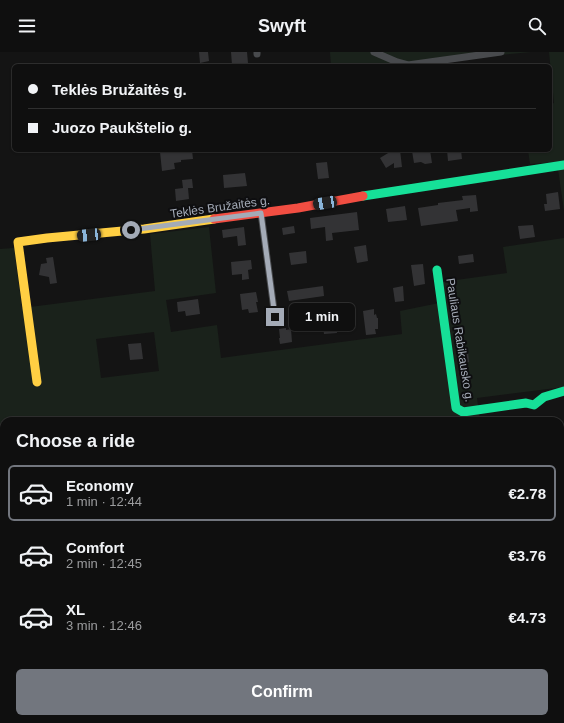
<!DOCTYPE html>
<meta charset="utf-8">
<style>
body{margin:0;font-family:Arial,sans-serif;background:#181818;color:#f1f3f6;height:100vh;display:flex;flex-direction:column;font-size:15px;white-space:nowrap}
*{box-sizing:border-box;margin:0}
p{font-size:13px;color:#9b9c9e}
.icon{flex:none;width:22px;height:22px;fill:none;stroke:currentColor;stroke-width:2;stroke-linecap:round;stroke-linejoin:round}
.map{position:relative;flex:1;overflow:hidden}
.sheet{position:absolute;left:0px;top:365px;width:564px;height:306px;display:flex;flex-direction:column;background:#0f0f0f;border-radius:12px 12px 0 0;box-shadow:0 1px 3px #0004,0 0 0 1px #2f2f2f}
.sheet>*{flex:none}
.top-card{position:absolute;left:12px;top:12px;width:540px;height:88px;border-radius:6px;box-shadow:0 1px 3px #0004,0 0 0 1px #2f2f2f;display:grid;align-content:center;height:88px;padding:0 16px;background:#0f0f0f}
.end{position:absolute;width:18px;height:18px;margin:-9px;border:5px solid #a4abb7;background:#111;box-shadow:0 0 0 2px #111}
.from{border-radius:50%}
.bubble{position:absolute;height:28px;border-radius:6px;background:#0f0f0f;box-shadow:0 1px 3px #0004,0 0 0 1px #2f2f2f;font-size:13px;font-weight:700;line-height:28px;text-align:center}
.car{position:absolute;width:12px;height:24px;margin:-12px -6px;border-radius:5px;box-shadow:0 0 3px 1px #0007;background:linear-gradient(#222 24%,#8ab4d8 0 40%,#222 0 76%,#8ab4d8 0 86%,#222 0)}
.top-card b{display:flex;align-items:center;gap:14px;height:38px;font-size:15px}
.top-card b+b{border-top:1px solid #2f2f2f}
.top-card i{width:10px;height:10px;background:#f1f3f6}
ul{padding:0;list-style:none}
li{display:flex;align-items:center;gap:12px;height:56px;margin:0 8px 6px;padding:0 8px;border:2px solid transparent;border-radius:6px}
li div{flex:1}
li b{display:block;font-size:15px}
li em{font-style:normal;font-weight:700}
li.current{border-color:#72767e}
li>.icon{width:36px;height:36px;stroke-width:1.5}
h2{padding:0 16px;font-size:18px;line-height:48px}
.button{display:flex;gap:8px;margin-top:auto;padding:8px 16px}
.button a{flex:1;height:46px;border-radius:6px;background:#72767e;color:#fff;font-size:16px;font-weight:700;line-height:46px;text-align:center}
header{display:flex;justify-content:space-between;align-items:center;height:52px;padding:0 16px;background:#0f0f0f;font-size:18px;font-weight:700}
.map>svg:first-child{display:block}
.built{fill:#1e1e20}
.green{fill:#1a221b;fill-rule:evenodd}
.building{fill:#333335}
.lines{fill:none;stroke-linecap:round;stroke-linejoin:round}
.street{stroke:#484a4d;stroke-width:7}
.fast{stroke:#16e098;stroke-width:9}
.slow{stroke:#ffcf43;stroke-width:9}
.jam{stroke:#f24e42;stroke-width:9}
.route{stroke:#a4abb7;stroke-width:5}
.labels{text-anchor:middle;stroke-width:4;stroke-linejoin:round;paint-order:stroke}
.street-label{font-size:12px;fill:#a4abb7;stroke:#0e0e10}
</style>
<header><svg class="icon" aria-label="menu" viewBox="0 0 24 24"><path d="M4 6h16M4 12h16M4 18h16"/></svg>Swyft<svg class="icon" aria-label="search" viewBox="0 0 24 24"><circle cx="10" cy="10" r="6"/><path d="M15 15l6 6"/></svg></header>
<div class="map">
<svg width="564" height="671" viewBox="0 0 564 671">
<rect width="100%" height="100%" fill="#141414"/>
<path class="built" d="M13,667H349V671H0V669Z"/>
<path class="green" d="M330,0H531L390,14H331Z
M549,0H564V159L557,110L530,112L528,98H550V52L554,51Z
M209,175L216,241L166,248L171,280L217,273L221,306L402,282L400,259L439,251L442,230L507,221L503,195L564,186V335L477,346L480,369H4V557H0V197L14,196L22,256L155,239L150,182ZM154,280L159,319L101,326L96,287Z
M0,573H4V667H13L0,669Z
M564,656V671H349V667H560V657Z"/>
<path class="building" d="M199,0H208L209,9L200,11Z
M231,0H247L248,11L232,13Z
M178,98H180V99L192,98L193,107L181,108V110L174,111L175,117L162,119L160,100Z
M393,98H400L402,115L394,116V111L386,116L380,106Z
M417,98H430L432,111L425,112L421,110L414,111L412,99Z
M447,98H461L462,107L448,109Z
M327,110L329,126L318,127L316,111Z
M245,121L247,134L224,136L223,123Z
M192,127L193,136H188L189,147L176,149L175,137L183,136L182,128Z
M558,140L560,157L545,159L544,152H547L546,142Z
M476,143L478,159L470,160V156L456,158L458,169L421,174L418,156L438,153V151L463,148L462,144Z
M405,154L407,168L388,170L386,157Z
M357,160L359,178L332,181L333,188L326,189L325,175L311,177L310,166Z
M533,173L535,185L520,187L518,174Z
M294,174L295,181L283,183L282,176Z
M244,175L246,193L238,194L237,184L223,186L222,178Z
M366,193L368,209L357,211L354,195Z
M306,199L307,211L291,213L289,201Z
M473,202L474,210L459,212L458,204Z
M53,205L57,231L50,232L49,225L39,223L41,212L47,211L46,206Z
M251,208L252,217L248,218L249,227L242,228V222L232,223L231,210Z
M423,212L425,232L414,234L411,213Z
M323,234L324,244L289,249L287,239Z
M403,234L404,249L395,250L393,236Z
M256,240L258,250H256L258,260L249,261L248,257L242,258L240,242Z
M198,247L200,262L186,264L185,259L178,260L177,250Z
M374,257V263L376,262L377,266H378V277H375L376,282L366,283L363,259Z
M335,263L337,281L324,282L322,267L329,266L328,264Z
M286,276V278L291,277L292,290L280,292L279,286H280L279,277Z
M141,291L143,307L130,308L128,292Z
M468,299L469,310L460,311L459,300Z"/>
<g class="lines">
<path class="street" d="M257,0V2
M374,0L397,10L408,13L501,0
M261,161L275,265
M77,671L78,667"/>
<path class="fast" d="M363,144L564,113
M437,218L456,356L463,360L526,351L534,353L544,345L564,339
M560,486L564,485
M0,565L4,564"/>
<path class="slow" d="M37,330L18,190L47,186L144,177L214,167"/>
<path class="jam" d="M214,167L298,156L363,144"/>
</g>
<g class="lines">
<path class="route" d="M131,178L261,161L275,265"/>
</g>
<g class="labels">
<g class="street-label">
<text transform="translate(220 155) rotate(-8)" y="4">Teklės Bružaitės g.</text>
<text transform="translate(460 288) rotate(81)" y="4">Pauliaus Rabikausko g.</text>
</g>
</g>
</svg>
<i class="end from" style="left:131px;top:178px"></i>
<i class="end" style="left:275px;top:265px"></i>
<div class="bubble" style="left:289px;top:251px;width:66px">1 min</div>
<i class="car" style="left:325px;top:151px;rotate:260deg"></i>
<i class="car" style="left:89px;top:183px;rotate:264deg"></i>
<div class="top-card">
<b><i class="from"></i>Teklės Bružaitės g.</b>
<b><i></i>Juozo Paukštelio g.</b>
</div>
<section class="sheet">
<h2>Choose a ride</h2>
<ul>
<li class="current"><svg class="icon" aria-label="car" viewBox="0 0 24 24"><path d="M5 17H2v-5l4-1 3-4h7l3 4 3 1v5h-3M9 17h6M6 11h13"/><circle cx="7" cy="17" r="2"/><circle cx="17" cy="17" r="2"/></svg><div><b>Economy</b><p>1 min · 12:44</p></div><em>€2.78</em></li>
<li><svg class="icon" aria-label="car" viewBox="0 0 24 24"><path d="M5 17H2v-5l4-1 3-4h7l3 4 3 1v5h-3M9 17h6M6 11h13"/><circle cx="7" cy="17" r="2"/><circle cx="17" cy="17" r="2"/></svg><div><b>Comfort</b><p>2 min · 12:45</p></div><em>€3.76</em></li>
<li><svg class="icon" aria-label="car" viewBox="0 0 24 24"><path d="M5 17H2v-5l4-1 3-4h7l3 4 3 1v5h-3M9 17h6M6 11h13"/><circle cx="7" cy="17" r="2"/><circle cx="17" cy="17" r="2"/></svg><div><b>XL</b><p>3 min · 12:46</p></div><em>€4.73</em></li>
</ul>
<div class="button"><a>Confirm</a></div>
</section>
</div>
